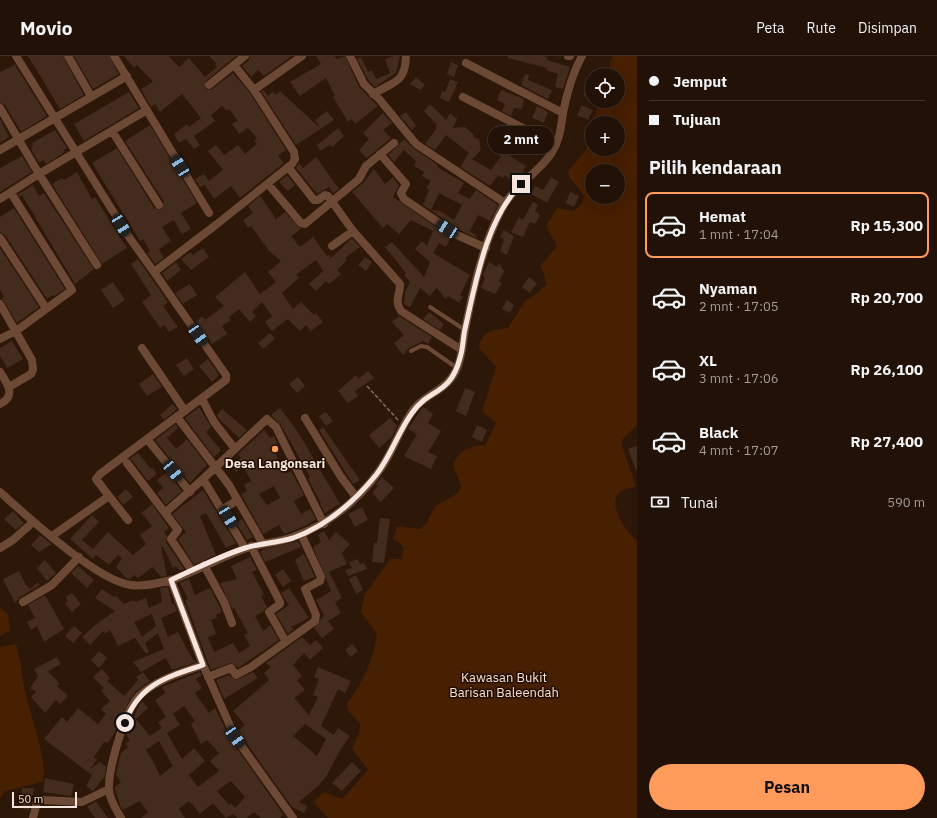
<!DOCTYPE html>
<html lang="id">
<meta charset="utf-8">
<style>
body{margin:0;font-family:"IBM Plex Sans",sans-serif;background:#2a1a11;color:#f1f3f6;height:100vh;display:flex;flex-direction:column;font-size:15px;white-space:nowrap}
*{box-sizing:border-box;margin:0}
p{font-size:13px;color:#a29d9b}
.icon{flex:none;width:22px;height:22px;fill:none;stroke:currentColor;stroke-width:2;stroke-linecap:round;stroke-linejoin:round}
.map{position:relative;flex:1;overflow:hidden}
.sheet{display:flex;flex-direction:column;background:#221107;width:300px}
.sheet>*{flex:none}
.hud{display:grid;align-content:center;height:88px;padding:0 12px;background:#221107}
.controls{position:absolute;left:585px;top:12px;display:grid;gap:8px}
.controls a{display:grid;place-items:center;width:40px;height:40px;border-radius:50%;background:#221107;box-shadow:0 4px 16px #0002,0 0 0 1px #3f3128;font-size:20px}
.scale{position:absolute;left:12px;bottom:10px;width:65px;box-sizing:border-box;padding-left:4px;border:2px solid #f5e5dc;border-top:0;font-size:11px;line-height:14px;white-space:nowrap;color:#f5e5dc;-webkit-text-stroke:3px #230e02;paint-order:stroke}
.end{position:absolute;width:18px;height:18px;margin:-9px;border:5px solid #f5e5dc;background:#111;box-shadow:0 0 0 2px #111}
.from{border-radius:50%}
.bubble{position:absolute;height:28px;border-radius:14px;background:#221107;box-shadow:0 4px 16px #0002,0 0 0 1px #3f3128;font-size:13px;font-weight:700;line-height:28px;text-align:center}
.car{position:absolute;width:12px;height:24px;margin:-12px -6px;border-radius:5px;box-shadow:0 0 3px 1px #0007;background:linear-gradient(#222 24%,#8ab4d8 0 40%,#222 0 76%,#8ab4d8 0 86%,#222 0)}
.hud b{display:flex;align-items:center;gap:14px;height:38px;font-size:15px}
.hud b+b{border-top:1px solid #3f3128}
.hud i{width:10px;height:10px;background:#f1f3f6}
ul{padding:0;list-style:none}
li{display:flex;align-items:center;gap:12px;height:66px;margin:0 8px 6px;padding:0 4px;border:2px solid transparent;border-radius:8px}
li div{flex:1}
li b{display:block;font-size:15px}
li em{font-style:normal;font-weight:700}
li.selected{border-color:#ff9b5a}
li>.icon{width:36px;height:36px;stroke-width:1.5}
h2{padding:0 12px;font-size:18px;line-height:48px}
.pay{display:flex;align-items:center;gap:10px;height:44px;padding:0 12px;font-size:15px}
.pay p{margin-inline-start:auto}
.action{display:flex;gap:8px;margin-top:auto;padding:8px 12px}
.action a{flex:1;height:46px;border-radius:24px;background:#ff9b5a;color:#111;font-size:16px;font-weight:700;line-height:46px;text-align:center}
header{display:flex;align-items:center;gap:24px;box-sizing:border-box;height:56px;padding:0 20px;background:#221107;border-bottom:1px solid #3f3128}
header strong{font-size:19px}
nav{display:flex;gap:22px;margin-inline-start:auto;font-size:14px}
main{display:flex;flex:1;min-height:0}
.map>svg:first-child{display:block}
.green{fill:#471f01;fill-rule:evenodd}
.building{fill:#432b1d;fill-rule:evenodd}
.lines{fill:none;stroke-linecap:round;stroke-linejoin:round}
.path{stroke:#806d61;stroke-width:1.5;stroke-dasharray:4 2;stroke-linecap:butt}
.service{stroke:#6b4935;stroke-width:4}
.minor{stroke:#6b4935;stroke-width:8}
.route{stroke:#f5e5dc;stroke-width:5}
.poi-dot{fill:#ff9b5a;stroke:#230e02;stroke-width:1.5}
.labels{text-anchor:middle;stroke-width:3;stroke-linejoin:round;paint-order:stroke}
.poi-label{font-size:13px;font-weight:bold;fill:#f5e5dc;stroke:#230e02}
.park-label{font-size:13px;fill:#f6dfd2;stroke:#230e02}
</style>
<header>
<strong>Movio</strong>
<nav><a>Peta</a><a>Rute</a><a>Disimpan</a></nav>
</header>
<main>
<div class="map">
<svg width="637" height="762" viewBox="0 0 637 762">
<rect width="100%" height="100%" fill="#2d1709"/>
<path class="green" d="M613,0H637V369L622,384L623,393L636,430C631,433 624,432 619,437C607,448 627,477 637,485V762H328L315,748V744L324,736L342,743L368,714L352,693L359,677L360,668L348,655L347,647C363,627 373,604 377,578L361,556L365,538L390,503H401L404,493L400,487L393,483L397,470L420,473L426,468L435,450L458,437L461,429L453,409C459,394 469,390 485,389L496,367L482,355L496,311L479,292C481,275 493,274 508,272L525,245L537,237L546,229L544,217L540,210L557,190L546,170L557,152L573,155C599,137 569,131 568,116L588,91V87L583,75L592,68V93H618V67H593L599,45H618V19H609L611,14L609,7ZM592,115H618V141H592Z
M0,552L8,558L10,575L0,580Z
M16,588C21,605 22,622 26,639C31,662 49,706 42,726L5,735L0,743V591Z"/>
<path class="building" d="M28,0H63L84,39L60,53Z
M74,0H109L119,18L93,33Z
M124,0H169L179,11L189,2L205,21L217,11L215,9L217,8L209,0H236L206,25L205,32L207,34L212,33L233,17L250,37L286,94L278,100L284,107L240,142L231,130L214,143L205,129L206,128L200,131L195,123L204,118L209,125L223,114L208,95L216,89L224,99L238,89L245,98L257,88L254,85L257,82L248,72L239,78L232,68L238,65L229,53L227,55L222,50L211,59L215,65L194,80L200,89L194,93L186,83L179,87L174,78L187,68L189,71L201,62L182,38L160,56L155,48L151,51L141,33L153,26L137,9L134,12Z
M250,0H292L264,20L258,14L251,21L242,10L249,4Z
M316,0H334L337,3L345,0L359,31L378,50L355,68L352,63L348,66L333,41L335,40L326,22L300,40L290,26L321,8Z
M394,0H400L396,17L375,31L369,25L357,3L361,1L368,16L372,14L376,23L390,17L385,3Z
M508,0H543L547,1V4L570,11L563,33L555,31L558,18L546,14L547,12L508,2Z
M451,6L458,9L454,21L447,18Z
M15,9L47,60L21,76L5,49L0,47V16Z
M525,18L529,19L528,24L552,34L548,43L521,29Z
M416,21L425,29L420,34L410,28Z
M450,23L458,26L449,46L440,42L442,35L445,36Z
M592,24V45L583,39Z
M264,34L268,40L273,36L276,39L280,35L320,72L315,64L327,55L334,64L296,89L261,35Z
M501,34L524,43L522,53L514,52L511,60L502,55L505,48L497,44Z
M129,36L139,52L84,85L74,68Z
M430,48L446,64L450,57L457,63L453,72L465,71L474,79L473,81L479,83L481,94L472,103L491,114L501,100L496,97L504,85L514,92L510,100L526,110L520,122L515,127L505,119L503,122L498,119L490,130L460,111L469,97L446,79L435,94L425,88L437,72L435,71L437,69L424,55Z
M582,49L593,54L588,64L577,59Z
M537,50L548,56L544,67L532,62Z
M406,56L416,70L412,74L400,60Z
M383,57L392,67L383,74L391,82L367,102L359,94L369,83L363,77Z
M0,63L9,81L0,87Z
M150,69L197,147L181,157L191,173L182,178L174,164L162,171L171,185L159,193L164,202L155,208L147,197L150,195L143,183L140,185L92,107L117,92L154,152L159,154L162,153L164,146L125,85Z
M338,72L344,80L332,91L330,89L320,95L317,89Z
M55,74L67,92L63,94L65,96L46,108L43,104L39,107L32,95L31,92L33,90L32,87Z
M404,83L413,92L438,109L437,111L464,127L458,137L470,143L476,134L498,149L490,165L478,159L470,175L477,180L476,182L460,174L423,149L429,134L426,132L431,125L422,120L424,116L414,110L416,105L404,94L394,106L388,99ZM439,137L462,149L454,164L440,155L431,154Z
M534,84L546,90L543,97L531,92Z
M22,100L32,116L0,136V112Z
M316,101L339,133L333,137L329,131L317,138L296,112L299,107L303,112Z
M374,113L385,128L393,121L399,129L393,141L451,181L446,191L439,187L433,197L470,219L460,239L463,241L459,247L448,240L445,243L437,232L430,240L420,232L410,251L404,248L405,236L410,226L404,219L406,217L385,191L392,186L424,221L430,206L415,193L422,185L427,190L433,175L411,164L399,178L387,168L383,172L352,136L363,127Z
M77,116L92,143L95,141L127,192L102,208L52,128L62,122L64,124Z
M287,119L295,129L288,135L279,126Z
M551,121L559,126L549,143L548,147L531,138L535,130L543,134Z
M33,129L39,140L44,137L94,213L75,228L22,139L20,141L18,138Z
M570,136L579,140L574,151L566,147Z
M260,140L275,161V164L285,156L301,173L291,180L300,191L313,181L327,200L329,199L331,202L344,190V189L352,182L360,191L345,202L347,204L337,214L341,218L329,228L326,225L316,235L309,228L323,215L316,204L296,219L299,222L282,237L293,253L301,246L314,259L316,257L323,266L311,275L306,269L300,275L288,263L272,275L265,266L272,260L262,246L252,256L256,260L250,266L239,253L229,261L231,264L222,270L227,278L212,288L196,266L202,260L205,264L224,250L215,241L245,216L260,238L276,226L268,216L281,205L269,195L251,170L248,172L243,164L253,157L248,150Z
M533,146L538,149L535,155L540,159L535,168L530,166L523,181L511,176L519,161L523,164Z
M14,152L65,233L54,240L53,239L47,243L5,179L0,177V161Z
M504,174L514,180L507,199L500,196L504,183L500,181Z
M0,192L39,251L17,267L2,242L4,241L0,233Z
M203,192L209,201L191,214L181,203L190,196L193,199Z
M365,201L372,206L366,215L358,209Z
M138,203L168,246L163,250L178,271L169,276L164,269L160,272L142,246L151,239L131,208Z
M176,206L181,214L167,225L162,217Z
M489,206L497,211L499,207L504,215L499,225L502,227L495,238L481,232L485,222L483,220V218Z
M529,221L537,227L530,237L522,231Z
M113,226L125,244L113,252L101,234Z
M190,228L197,239L183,248L175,237Z
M507,244L514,249L510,257L502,253Z
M429,256L444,268L440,274L423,263Z
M399,260L432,281L428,288L423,285L409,292L403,299L394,287L404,279L392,266Z
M270,277L275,283L263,293L258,287Z
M12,285L23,303L7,312L0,300V292Z
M187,302L194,313L184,320L176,309Z
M208,303L219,319L212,326L199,310Z
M368,315L374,322L355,335L358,340L348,347L338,335L356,319L358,323Z
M153,318L162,331L147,340L139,328Z
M298,321L305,330L297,337L289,328Z
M465,332L475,336L466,360L456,355Z
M172,348L177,353L164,364L160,359Z
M199,351L211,371L206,376L221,394L214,401L185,362Z
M423,351L433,358L428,367L441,375L428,396L437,400L431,413L404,400L417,378L408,373Z
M280,352L298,376L340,448L325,457L320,448L321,447L308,423L310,421L281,369L271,359Z
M222,353L247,374L239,382L219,363L217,359Z
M326,356L333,365L326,370L319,360Z
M390,362L397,370L392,381L379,392L369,379Z
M176,368L178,372L167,382L176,393L187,383L207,409L190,427L155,384Z
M477,369L487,374L482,386L472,381Z
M323,371L360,424L353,428L319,374Z
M264,374L270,382L274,380L278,389L273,392L285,418L291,415L304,439L294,445L301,458L310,453L316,463L305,470L284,478L279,469L263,478L241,438L247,435L244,429L251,425L243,410L236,416L231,408L241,402L238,398ZM274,430L280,442L267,449L259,438Z
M637,390V414H636L628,393Z
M138,397L151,413L153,412L157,418L148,425L130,402Z
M167,416L182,435L166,449L157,437L163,432L157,424Z
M382,421L394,432L381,446L372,437L378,430L376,428Z
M126,433L133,441L123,449L117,441Z
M203,434L236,487L226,492L206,457L200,460L216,499L194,509L178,483L186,476L172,458Z
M152,448L169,472L164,476L167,480L166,486L184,513L180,515L176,510L173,512L163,491H161L167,520L161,521L153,511L138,522L134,519L130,523L126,522L116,511L122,502L118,499L109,509L96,499L93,503L70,483L92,459L99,466L82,484L93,493L108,476L133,499L146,488L140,479L152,470L141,457Z
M362,451L368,464L355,471L348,458Z
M13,455L24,467L16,474L4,463Z
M380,462L390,463L384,507L372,506L374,487H377Z
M242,463L253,481L247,484L236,467Z
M324,475L329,484L336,476L350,488L342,497L347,508L329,516L342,542L335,546L341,557L328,565L334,573L322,582L314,572L324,559L316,544L331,535L313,491L321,486L318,479Z
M40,479L52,488L39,496L31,489Z
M298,485L301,491L265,506L260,496L264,493Z
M304,498L315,521L304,525L295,504Z
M250,501L257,514L252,516L264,538L261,540L267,551L264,555L255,560L263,575L270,569L279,584L238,612L231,607L211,614L185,544L188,543L180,527L189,523L195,539L210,532L222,556L216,559L217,562L211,564L216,578L208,581L214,596L233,587L239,597L250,590L244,579L248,577L234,552L232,553L220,527L237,523L231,510Z
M358,503L360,508L364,507L367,513L348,520L345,514L352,512L349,506Z
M45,504L56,517L47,525L37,512Z
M78,510L94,524L87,532L71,517Z
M283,513L291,525L283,531L275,519Z
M19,515L25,527L30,533L38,526L40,529L20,541L15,547L3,523Z
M356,519L363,534L356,538L349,523Z
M168,531L172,548H174L177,555L161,562L168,581L178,576L193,604H195L196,606L172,614L166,602L141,616L133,606L164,593L158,577L145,587L149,596L146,598L135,582L118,590L110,574L105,578L103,575L90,589L82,581L95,569L115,555L95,542L102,533L114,541L116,540L124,548L134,544L135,546L146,542L149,552L162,546L160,532ZM152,558L156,570L142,581L134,566Z
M289,532L309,562L291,571L294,573L288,578L276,558L289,549L281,537Z
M72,537L81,548L72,556L65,547L68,545L66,541Z
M45,539L64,573L44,586L37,570L31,574L27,566L35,562L28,549Z
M74,570L82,577L73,587L65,580Z
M302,581L310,589L316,584L323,592L310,604L304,597L293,609L302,620L297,624L305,634L294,642L309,659L318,641L313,639L319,623L314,621L318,611L351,625L345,637L338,633L321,670L334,679L338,672L350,680L339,696L327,719L319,729L299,746L307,750L304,757L292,751L240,678L238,675L245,669L233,655L269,624L264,617L271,611L266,607ZM305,668L326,683L317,700L293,680Z
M352,588L358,595L351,601L345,594Z
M99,595L107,602L99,612L91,604Z
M57,601L61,608L48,615L60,628L57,630L68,640L60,648L56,644L45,657L31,641L36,636L30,632L38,620L34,613Z
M102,613L110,622L107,625L124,640L138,624L136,621L143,616L150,625L136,635L130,643L115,676L108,687L104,686L94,701L97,704L90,713L100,706L106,711L105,720L93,735L86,730L92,719L44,683L62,661L67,666L78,652L98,668L106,658L101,653L110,645L101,635L104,632L93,621Z
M200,616L202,619L196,623L202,632L195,637L209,657L215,652L231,684L283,758L280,762H261L254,756L247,762H237L233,758L226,762L213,747L200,758L189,745L179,753L185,762H141L148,756L140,745L123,754L120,749L115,734V731L121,726L116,719L117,713L121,697L128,691L125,688L130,684L126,679L139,649L142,645L148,652L136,663L150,680L162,672L158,666L166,661L155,644L165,637L162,631ZM184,650L195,665L191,668L201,688L207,684L219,697L210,705L219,715L198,731L189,719L205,705L194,692L182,703L167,677L180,669L173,658ZM159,685L173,710L160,720L153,705L146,694ZM231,725L245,741L235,752L231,747L229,749L217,735Z
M253,616L258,622L224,643L216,624L229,619L236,624Z
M352,706L361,715L342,735L332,727Z
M45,722L74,728L71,740L43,736Z
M22,732H34L29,754L20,752Z
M96,745L108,762H95L87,751Z"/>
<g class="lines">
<path class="path" d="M367,330L398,364"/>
<path class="service" d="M430,251L465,274
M411,295L421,290L427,291L457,312"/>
<path class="minor" d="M16,0L129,181L154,216
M68,0L91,40
M114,0L209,157
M350,0L364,28L380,44L416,88L505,147
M568,0H570
M466,7L563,57
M209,29L245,0
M254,34L302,0
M373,38C395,25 405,27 406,0
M463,41L556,89
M0,52L39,118L97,209
M112,75L159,149
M0,94L127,20
M380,98L406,128L401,137L404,143L457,179L486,192
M288,111L314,144H318L325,139L328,140L353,175L400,228C400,239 394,245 401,255L462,294
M268,128L301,167L305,168L359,123L366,110L394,87
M0,143L39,118L147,54
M0,182L46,252
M332,190L353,175
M0,248L32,304L33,314L31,318L9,331
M0,283L16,275L72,234L11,137
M142,292L185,355
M0,316C7,327 17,340 0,348
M202,343L214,366L235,393
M177,361L229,429L263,488
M305,362L341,421L356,441
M147,383L190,436
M127,407L178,474L171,483L192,515
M0,436C27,460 97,525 131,529C143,531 160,527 172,524C196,515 219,502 244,493C260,487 277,487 293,481C333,467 369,436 389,399C397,384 403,368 413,354C428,335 448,336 458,310C462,298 463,286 465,274C472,239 480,200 495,167C500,156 505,145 514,136C527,121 549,107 556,88C561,78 561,68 563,57C567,37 572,18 582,0
M109,440L128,464
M223,453L238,444
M166,456L203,423
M52,480L109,440L96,423L100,418L226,324V319L154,216L217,168L292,108L295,103L294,96L254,34L234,9
M251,490L280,546V548L269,556L286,586
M0,492L13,484L33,466
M245,492L203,423L267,363L276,371L324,468
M204,509L224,546L232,567
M171,524L203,609L235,681L293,762
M23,546L52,529L79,501
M208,621L231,612L236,619L251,611L315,565L316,559L305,533L320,525L321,521L301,478
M33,762L37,746L42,744L82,746L109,733
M121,762C116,753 110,745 109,734C108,713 125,653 140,639C158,623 180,617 203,609"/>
</g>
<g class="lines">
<path class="route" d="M125,667C139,628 167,621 203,609L171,524C195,513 220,500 245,492C261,487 277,487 293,482C327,470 353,447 376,419C391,400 398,376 412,357C429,332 450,340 460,302C463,293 463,282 465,273C476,225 486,164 521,128"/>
</g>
<circle class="poi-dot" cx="275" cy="393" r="4"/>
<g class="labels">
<g class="poi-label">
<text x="275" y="412">Desa Langonsari</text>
</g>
<g class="park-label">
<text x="504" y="626">Kawasan Bukit<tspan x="504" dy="15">Barisan Baleendah</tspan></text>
</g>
</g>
</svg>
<div class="controls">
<a><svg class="icon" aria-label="locate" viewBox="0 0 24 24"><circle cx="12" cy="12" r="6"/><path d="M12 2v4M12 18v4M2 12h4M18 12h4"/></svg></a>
<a>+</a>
<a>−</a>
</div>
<div class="scale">50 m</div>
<i class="end from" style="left:125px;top:667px"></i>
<i class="end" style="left:521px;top:128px"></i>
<div class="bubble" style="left:488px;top:70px;width:66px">2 mnt</div>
<i class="car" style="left:180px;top:110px;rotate:328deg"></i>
<i class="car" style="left:121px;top:169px;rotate:148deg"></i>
<i class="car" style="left:447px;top:173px;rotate:303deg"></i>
<i class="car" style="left:198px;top:279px;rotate:145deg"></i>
<i class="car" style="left:173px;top:415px;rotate:141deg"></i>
<i class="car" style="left:228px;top:461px;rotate:149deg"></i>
<i class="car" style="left:235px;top:681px;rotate:145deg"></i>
</div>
<section class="sheet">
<div class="hud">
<b><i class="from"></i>Jemput</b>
<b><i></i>Tujuan</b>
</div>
<h2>Pilih kendaraan</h2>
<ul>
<li class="selected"><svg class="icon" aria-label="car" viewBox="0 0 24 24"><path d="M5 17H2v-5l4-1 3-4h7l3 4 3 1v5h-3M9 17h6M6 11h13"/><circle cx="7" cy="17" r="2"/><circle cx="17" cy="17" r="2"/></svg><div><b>Hemat</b><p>1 mnt · 17:04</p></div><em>Rp 15,300</em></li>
<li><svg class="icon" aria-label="car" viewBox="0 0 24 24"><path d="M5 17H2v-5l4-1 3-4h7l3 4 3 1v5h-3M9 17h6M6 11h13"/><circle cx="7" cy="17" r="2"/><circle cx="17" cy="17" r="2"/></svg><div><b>Nyaman</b><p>2 mnt · 17:05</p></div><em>Rp 20,700</em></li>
<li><svg class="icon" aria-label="car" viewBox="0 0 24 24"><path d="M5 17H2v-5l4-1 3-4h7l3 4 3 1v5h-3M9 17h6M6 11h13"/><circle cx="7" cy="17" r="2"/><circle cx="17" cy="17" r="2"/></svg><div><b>XL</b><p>3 mnt · 17:06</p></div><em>Rp 26,100</em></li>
<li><svg class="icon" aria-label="car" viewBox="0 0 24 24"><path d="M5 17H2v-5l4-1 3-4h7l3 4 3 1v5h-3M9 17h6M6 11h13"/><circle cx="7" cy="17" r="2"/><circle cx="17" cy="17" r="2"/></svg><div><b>Black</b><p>4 mnt · 17:07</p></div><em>Rp 27,400</em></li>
</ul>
<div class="pay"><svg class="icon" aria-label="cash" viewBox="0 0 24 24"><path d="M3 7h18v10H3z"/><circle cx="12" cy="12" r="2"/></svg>Tunai<p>590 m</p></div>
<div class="action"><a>Pesan</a></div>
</section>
</main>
